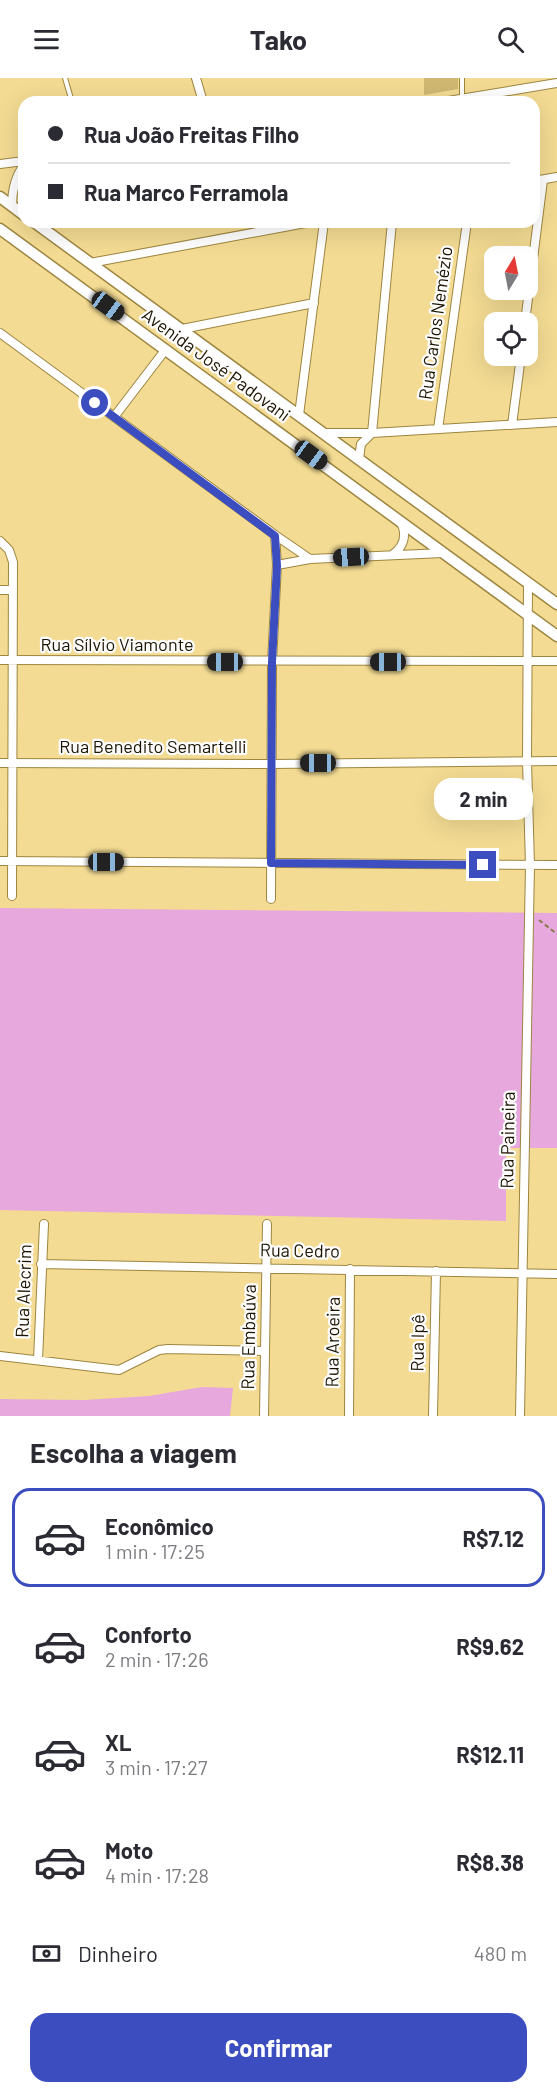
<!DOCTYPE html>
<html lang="pt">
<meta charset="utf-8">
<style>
body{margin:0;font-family:Barlow,sans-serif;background:#f2f2f3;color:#2b2b33;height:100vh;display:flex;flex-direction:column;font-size:22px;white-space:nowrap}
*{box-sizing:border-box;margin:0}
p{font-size:20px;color:#7c7c81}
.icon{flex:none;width:33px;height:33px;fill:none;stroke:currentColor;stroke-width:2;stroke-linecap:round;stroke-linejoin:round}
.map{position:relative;height:1338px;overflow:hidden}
.sheet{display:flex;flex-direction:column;background:#fff;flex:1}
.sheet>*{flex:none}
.banner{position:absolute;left:18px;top:18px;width:522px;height:132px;border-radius:18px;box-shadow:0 6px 24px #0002;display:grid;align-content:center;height:132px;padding:0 30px;background:#fff}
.needle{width:39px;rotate:10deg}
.controls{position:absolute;left:484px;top:168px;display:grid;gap:12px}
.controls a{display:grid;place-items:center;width:54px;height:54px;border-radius:12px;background:#fff;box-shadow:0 6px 24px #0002;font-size:30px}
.end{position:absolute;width:27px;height:27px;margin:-14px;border:8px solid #3c4dc0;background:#fff;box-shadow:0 0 0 3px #fff}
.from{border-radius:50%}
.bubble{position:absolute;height:42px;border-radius:18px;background:#fff;box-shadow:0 6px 24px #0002;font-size:20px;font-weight:700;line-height:42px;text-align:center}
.car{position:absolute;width:18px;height:36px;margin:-18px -9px;border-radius:8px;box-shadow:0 0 4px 2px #0007;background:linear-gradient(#222 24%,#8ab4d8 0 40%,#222 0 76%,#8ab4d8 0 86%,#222 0)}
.banner b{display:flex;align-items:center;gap:21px;height:57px;font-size:22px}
.banner b+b{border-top:2px solid #e1e1e2}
.banner i{width:15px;height:15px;background:#2b2b33}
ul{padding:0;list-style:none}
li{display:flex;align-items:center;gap:18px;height:99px;margin:0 12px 9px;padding:0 18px;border:3px solid transparent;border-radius:18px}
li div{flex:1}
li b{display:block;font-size:22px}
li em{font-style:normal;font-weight:700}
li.selected{border-color:#3c4dc0}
li>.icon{width:54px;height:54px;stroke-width:1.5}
h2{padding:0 30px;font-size:27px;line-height:72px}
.pay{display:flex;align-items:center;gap:15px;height:66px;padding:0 30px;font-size:22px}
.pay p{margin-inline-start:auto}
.button{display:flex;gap:12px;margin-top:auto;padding:12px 30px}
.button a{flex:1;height:69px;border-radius:18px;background:#3c4dc0;color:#fff;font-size:24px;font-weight:700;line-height:69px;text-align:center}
header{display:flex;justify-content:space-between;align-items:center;height:78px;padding:0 30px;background:#fff;font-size:27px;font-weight:700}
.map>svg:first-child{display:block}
.green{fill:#e7a8de}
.building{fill:#d0b872}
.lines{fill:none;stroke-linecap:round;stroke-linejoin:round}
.service-casing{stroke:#9d8640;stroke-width:6}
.minor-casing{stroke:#9d8640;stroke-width:10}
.tertiary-casing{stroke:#9d8640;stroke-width:13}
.path{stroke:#8a794b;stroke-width:2;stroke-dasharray:4.5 3;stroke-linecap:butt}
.service{stroke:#fff;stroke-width:4}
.minor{stroke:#fff;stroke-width:8}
.tertiary{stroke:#fff;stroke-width:10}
.route{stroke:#3c4dc0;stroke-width:8}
.labels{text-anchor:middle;stroke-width:4.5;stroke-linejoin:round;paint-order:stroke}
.street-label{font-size:18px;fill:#1d1400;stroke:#fdfdfd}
</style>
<header><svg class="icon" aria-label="menu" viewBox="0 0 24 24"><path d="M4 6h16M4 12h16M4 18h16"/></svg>Tako<svg class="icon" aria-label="search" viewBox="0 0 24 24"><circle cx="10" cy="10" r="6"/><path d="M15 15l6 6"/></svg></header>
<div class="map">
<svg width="557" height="1338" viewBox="0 0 557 1338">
<rect width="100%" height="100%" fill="#f3db93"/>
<path class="green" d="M0,830L557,835V1070H506V1143L0,1132Z
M202,1309L233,1310L230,1338H0V1321L84,1322L149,1318Z"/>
<path class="building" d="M424,0H458V11L424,17Z"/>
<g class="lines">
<defs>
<path id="service" d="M65,0L72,24
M462,0V20"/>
<path id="minor" d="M196,0L203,24
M442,24L557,5
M0,86L24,83
M534,103L557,99
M12,128C12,113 15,99 24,87
M90,185L311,144
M525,244L543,102
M182,251L314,225
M0,255L275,457L310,481
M299,337L324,144
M114,339L166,271
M512,347L521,278
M438,351L467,144
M323,355H372L557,344
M372,355L392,144
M359,381L361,366L371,356
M0,463L9,472L13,484L12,818
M392,477C404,469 407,457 401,444
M277,487L310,481L443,475
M0,512H12
M0,582L557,583
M0,685L272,686L557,683
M0,783L557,787
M271,821L272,584L277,487L275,457
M41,1186L557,1196
M0,1278L119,1292L159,1272L168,1271L265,1273
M38,1282L44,1146
M264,1338L267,1146
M349,1338L350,1191
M433,1338L436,1193
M520,1338L530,787L527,683L528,505"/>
<path id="tertiary" d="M0,119L24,137
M34,144L557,526
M0,151L557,558"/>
</defs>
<use href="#service" class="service-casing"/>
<use href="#minor" class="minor-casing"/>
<use href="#tertiary" class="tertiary-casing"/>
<path class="path" d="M539,842L557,856"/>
<use href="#service" class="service"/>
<use href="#minor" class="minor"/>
<use href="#tertiary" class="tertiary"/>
</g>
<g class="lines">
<path class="route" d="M95,325L275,458L277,488L272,584L271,785L483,787"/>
</g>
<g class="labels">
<g class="street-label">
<text transform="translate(436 245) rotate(-82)" y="6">Rua Carlos Nemézio</text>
<text transform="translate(216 287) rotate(36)" y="6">Avenida José Padovani</text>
<text x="117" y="573">Rua Sílvio Viamonte</text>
<text x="153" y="675">Rua Benedito Semartelli</text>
<text transform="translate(508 1062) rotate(-89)" y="6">Rua Paineira</text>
<text transform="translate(300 1173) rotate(1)" y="6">Rua Cedro</text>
<text transform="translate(24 1213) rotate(-88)" y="6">Rua Alecrim</text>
<text transform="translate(249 1259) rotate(-89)" y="6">Rua Embaúva</text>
<text transform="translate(333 1264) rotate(-89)" y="6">Rua Aroeira</text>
<text transform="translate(418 1265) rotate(-89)" y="6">Rua Ipê</text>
</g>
</g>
</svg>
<div class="controls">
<a><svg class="needle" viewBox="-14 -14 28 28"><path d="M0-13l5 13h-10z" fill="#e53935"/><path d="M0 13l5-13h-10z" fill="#7c7c81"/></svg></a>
<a><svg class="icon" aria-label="locate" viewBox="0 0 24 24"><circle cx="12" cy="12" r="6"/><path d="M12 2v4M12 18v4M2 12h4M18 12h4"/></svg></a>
</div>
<i class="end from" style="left:95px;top:325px"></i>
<i class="end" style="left:483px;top:787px"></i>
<div class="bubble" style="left:434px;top:700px;width:99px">2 min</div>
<i class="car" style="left:108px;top:228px;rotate:126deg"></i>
<i class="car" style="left:311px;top:377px;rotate:126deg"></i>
<i class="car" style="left:351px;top:479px;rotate:267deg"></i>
<i class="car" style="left:225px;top:584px;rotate:270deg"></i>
<i class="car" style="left:388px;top:584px;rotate:270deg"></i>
<i class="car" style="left:318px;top:685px;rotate:270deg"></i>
<i class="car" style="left:106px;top:784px;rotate:90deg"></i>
<div class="banner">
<b><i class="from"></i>Rua João Freitas Filho</b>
<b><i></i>Rua Marco Ferramola</b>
</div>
</div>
<section class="sheet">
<h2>Escolha a viagem</h2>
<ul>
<li class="selected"><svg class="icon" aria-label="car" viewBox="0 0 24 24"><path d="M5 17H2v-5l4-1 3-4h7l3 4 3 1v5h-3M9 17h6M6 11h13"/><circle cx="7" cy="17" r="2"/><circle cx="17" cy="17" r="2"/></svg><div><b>Econômico</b><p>1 min · 17:25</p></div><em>R$7.12</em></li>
<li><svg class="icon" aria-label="car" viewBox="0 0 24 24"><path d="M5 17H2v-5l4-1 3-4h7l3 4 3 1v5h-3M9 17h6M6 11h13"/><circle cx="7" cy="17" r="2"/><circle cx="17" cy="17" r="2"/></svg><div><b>Conforto</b><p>2 min · 17:26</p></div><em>R$9.62</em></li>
<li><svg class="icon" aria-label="car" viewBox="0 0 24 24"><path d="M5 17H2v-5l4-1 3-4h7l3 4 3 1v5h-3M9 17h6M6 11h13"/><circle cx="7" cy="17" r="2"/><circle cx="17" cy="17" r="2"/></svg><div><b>XL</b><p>3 min · 17:27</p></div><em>R$12.11</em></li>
<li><svg class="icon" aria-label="car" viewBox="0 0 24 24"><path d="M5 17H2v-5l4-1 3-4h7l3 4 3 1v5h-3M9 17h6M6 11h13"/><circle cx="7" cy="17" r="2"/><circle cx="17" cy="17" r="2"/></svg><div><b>Moto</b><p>4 min · 17:28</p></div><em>R$8.38</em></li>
</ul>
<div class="pay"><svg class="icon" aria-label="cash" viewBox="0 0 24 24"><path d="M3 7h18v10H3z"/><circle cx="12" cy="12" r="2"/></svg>Dinheiro<p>480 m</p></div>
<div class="button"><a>Confirmar</a></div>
</section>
